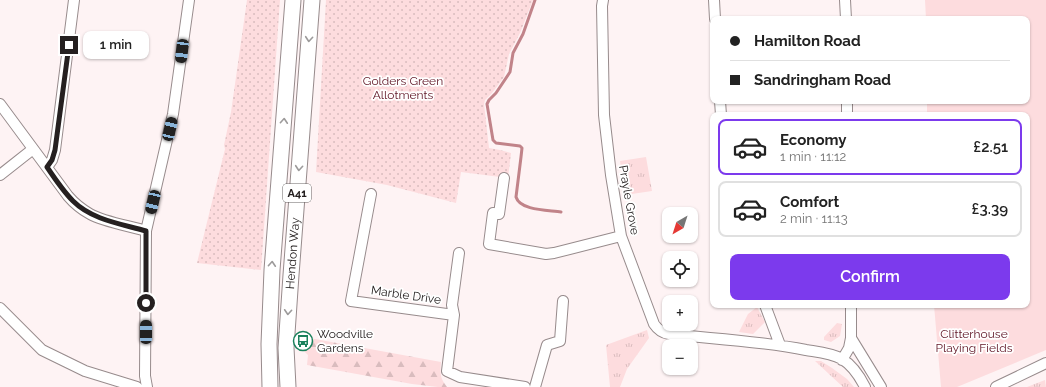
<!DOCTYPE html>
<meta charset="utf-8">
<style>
body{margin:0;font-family:Raleway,sans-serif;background:#f2f2f2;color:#222;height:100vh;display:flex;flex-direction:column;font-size:15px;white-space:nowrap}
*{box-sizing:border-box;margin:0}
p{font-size:13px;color:#767676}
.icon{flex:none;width:22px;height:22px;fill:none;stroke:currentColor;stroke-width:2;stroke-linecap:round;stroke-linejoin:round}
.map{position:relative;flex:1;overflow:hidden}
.panel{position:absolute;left:710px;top:112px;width:320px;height:196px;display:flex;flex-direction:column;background:#fff;border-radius:8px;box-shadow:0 1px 3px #0004}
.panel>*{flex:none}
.banner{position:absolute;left:710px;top:16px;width:320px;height:88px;border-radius:8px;box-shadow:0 1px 3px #0004;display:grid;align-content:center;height:88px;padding:0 20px;background:#fff}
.needle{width:26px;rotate:219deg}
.buttons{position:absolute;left:662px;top:207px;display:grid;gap:8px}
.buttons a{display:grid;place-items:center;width:36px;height:36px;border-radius:8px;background:#fff;box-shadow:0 1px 3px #0004;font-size:20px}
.end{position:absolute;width:18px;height:18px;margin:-9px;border:5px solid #252020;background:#fff;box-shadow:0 0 0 2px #fff}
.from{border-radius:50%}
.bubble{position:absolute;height:28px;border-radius:8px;background:#fff;box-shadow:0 1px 3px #0004;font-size:13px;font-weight:600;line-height:28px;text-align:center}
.car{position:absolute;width:12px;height:24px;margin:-12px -6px;border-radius:5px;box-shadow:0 0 3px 1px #0007;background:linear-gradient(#222 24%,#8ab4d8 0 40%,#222 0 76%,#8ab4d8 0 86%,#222 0)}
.banner b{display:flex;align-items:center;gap:14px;height:38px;font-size:15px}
.banner b+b{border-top:1px solid #e0e0e0}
.banner i{width:10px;height:10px;background:#222}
ul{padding:7px 0 0;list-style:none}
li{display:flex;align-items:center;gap:12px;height:56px;margin:0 8px 6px;padding:0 12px;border:2px solid #e0e0e0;border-radius:8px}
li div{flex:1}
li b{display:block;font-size:15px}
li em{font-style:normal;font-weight:600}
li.current{border-color:#7c3aed}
li>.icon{width:36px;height:36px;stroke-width:1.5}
.action{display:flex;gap:8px;margin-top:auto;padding:8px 20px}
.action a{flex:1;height:46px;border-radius:8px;background:#7c3aed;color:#fff;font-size:16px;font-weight:600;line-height:46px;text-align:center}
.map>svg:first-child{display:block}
.grass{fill:url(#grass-tufts)}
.forest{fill:url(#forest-firs)}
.park{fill:#fddcde}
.garden{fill:url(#garden-dots)}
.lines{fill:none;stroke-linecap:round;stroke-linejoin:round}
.stream{stroke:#c18389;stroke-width:3}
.minor-casing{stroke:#978b8c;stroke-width:12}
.highway-casing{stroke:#978b8c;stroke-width:17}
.minor{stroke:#fff;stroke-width:10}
.highway{stroke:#fff;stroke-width:15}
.oneway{stroke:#9d9b9b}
.route{stroke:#252020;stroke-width:5}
.labels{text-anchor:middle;stroke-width:3.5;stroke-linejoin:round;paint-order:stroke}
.shield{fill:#fff;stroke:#666363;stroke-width:1}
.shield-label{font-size:11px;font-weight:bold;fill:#252020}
.park-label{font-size:12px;fill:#5f1424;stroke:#fff}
.street-label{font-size:12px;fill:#252020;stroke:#fff}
.poi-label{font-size:12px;fill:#252020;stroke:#fff;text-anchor:start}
</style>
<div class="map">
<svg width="1046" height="387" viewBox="0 0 1046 387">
<defs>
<pattern id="grass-tufts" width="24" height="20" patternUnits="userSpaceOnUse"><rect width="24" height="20" fill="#fddcde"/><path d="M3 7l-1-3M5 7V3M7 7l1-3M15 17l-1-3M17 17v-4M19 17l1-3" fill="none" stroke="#d9bcbe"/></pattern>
<pattern id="forest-firs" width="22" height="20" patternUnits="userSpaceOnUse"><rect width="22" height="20" fill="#fddcde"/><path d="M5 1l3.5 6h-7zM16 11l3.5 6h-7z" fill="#d9bcbe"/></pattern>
<pattern id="garden-dots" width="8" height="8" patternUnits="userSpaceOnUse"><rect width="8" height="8" fill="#fddcde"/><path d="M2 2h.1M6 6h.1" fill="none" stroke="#d9bcbe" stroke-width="1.8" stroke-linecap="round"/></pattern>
</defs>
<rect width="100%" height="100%" fill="#fef3f4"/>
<path class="grass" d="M646,157L652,191L625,195L620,161Z
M757,307L765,322L753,334L739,332L748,314Z
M837,323L842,324L840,336L831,342L824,340V337Z
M647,330L649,338L627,369L620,387H610L606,345Z
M815,361H821L832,368L847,379L854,387H843Z
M1045,380L1046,387H1027Z"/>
<path class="forest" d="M304,337L441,362C440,374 440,378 447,387H438L412,384L307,365L308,355L302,349Z"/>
<path class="park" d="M925,0H1046V350L957,387H941L934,305H1027V115H927V101H1027V19H926Z"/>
<path class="garden" d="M247,0H280L261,270L197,263L225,149L224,145L231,112Z
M326,0H533L520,33L509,54L504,77L492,93L485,100L484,104L489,148L500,150L511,153L508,178L461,172L456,203L387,185L316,172Z"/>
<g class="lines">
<path class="stream" d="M535,0L523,34L513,53L510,72L496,93L489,100L487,104L493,140L496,143L520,146L522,148L521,157L516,197C520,211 550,210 561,212"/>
<defs>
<path id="minor" d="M603,0L602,6L604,115L611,175L621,236L654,324C658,330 662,333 669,334C715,339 761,341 806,350C818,352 831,353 842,359C852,365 860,377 865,387
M714,0L715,19
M845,0L846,19
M720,101L721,115
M847,101V115
M0,104L68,196C74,203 81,209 90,214C104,222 130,226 146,231
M47,167L52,160L55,150L74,0
M0,175L33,149
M504,178L499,214L493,213L489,244L546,254L554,253L621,236
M371,194L351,301L454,315L447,371L460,377L525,387
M765,305L780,345
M0,308L42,350L85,371L137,387
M454,315L452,305L459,253
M851,338L881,387
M842,360L849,348L851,338V305
M147,387L145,376L146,231L173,114L189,0
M535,387L547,345L560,341L563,301
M996,387L1046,363"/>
<g id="highway">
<path d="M270,387L269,344L272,270L293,0"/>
<path id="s1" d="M288,387L286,348L291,275L312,0"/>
</g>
</defs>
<use href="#minor" class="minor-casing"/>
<use href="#highway" class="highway-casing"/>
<use href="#minor" class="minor"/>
<use href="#highway" class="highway"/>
</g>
<defs><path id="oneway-chevron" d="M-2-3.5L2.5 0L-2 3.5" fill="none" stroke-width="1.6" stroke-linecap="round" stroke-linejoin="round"/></defs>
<g class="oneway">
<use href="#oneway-chevron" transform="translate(309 39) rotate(95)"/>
<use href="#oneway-chevron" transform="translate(284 121) rotate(-86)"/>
<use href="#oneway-chevron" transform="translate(299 168) rotate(95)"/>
<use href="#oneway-chevron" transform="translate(272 264) rotate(-86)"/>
<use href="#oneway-chevron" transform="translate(288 312) rotate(94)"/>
</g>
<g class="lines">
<path class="route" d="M69,45L55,150L52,160L47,167C55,179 63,191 73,201C92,220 122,224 146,231V303"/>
</g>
<defs>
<symbol id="bus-ring" viewBox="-11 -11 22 22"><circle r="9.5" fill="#fff" stroke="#1a815c" stroke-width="1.5"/><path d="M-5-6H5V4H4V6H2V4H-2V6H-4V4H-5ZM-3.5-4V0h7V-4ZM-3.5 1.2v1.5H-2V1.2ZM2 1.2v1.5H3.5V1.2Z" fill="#1a815c"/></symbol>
</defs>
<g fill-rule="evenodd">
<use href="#bus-ring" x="292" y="330" width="22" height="22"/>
</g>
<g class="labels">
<rect class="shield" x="283" y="184" width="28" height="18" rx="3"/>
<g class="shield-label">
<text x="297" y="197">A41</text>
</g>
<g class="park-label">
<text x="403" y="85">Golders Green<tspan x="403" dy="14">Allotments</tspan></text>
<text x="974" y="338">Clitterhouse<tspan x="974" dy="14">Playing Fields</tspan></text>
</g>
<g class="street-label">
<text transform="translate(629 200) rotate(80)" y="4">Prayle Grove</text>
<text dy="4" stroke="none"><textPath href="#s1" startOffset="134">Hendon Way</textPath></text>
<text transform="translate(406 295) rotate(8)" y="4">Marble Drive</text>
</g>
<g class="poi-label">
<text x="317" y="338">Woodville<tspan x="317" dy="14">Gardens</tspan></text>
</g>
</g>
</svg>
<div class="buttons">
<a><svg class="needle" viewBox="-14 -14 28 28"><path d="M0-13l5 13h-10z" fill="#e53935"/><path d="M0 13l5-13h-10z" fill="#767676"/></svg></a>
<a><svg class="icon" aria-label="locate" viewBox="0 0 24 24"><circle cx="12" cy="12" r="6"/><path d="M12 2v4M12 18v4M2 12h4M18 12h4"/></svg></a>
<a>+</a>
<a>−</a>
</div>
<i class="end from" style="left:146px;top:303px"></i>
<i class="end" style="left:69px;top:45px"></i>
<div class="bubble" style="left:83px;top:31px;width:66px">1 min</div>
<i class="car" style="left:182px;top:51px;rotate:187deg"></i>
<i class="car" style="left:170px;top:129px;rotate:13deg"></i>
<i class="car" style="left:153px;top:202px;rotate:193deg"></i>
<i class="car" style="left:146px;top:332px;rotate:0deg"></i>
<div class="banner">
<b><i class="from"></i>Hamilton Road</b>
<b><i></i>Sandringham Road</b>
</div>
<section class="panel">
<ul>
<li class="current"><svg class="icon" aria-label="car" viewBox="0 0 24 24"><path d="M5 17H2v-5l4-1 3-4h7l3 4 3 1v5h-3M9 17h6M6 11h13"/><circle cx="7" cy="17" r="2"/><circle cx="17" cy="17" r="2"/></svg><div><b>Economy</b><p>1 min · 11:12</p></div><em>£2.51</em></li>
<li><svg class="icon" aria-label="car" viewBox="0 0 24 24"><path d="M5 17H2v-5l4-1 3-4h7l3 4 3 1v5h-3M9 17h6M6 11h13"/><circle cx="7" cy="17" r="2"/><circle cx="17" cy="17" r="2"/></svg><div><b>Comfort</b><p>2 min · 11:13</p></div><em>£3.39</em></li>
</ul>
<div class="action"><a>Confirm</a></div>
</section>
</div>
